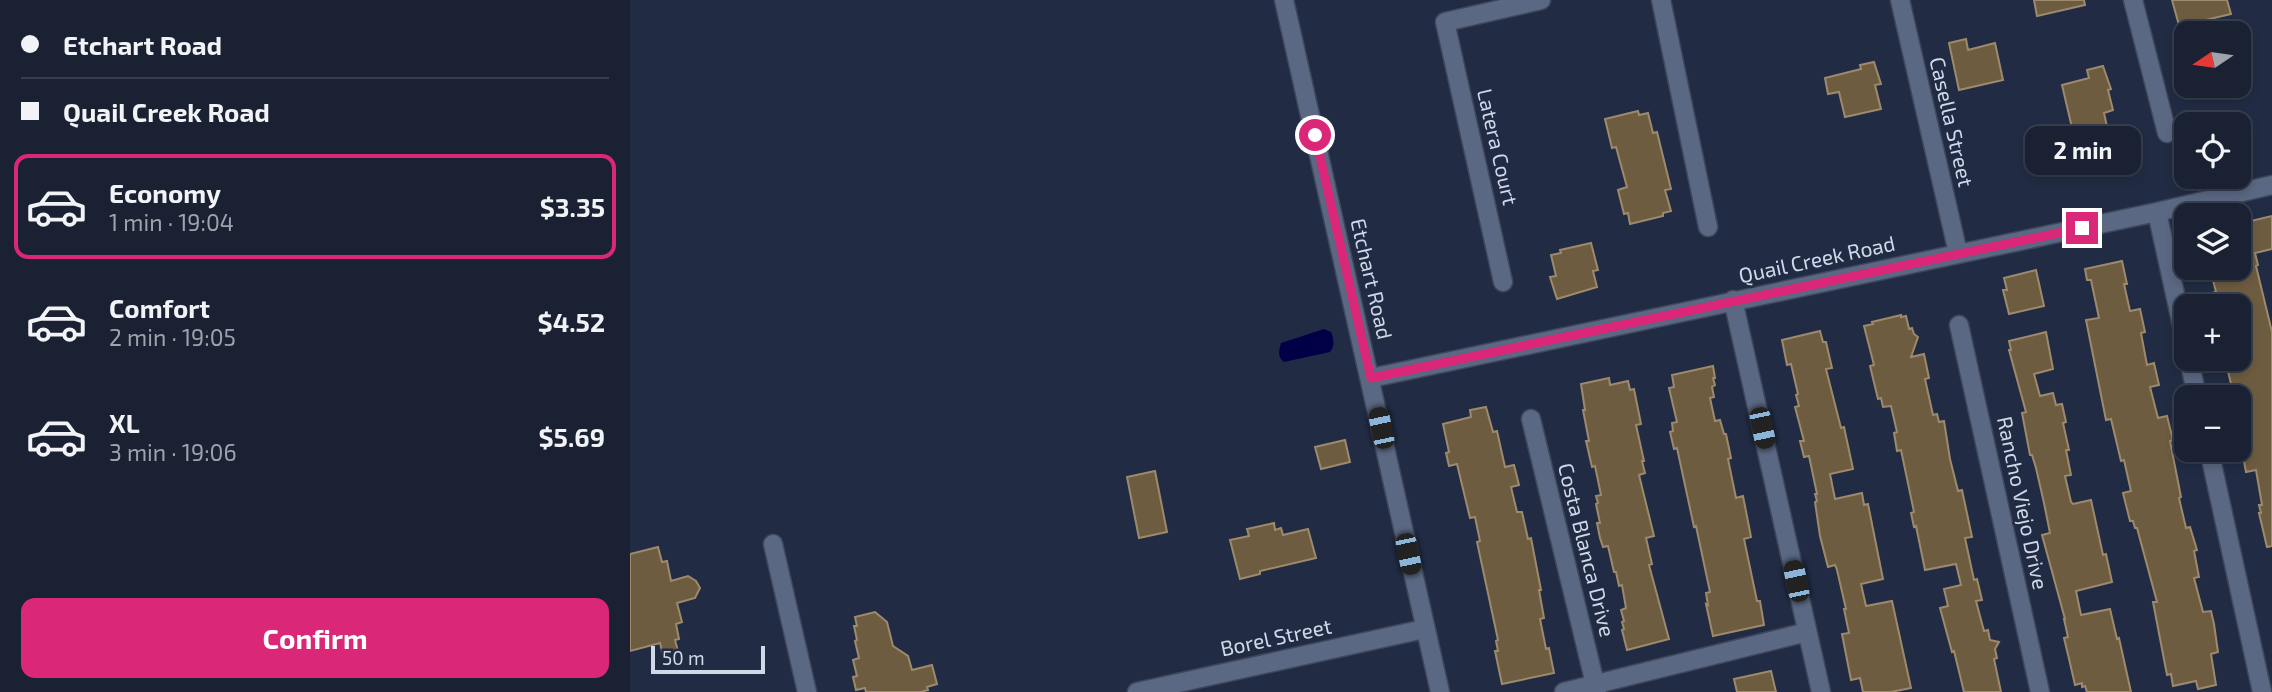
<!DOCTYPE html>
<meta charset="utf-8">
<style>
body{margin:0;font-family:"Exo 2",sans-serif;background:#22293b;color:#f1f3f6;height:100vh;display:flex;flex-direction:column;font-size:26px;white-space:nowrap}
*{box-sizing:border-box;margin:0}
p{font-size:23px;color:#9fa3ac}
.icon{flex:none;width:38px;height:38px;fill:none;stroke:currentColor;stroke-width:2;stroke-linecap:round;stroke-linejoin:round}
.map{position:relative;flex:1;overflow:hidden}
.panel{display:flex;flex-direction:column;background:#192133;width:630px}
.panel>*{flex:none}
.guide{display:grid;align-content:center;height:154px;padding:0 21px;background:#192133}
.needle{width:46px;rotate:257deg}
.tools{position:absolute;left:1544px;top:21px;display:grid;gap:14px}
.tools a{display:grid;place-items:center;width:77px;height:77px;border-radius:14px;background:#192133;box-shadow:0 4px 10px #0003,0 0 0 2px #373e4e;font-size:35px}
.scale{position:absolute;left:21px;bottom:18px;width:114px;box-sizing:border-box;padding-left:7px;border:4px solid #d1d8e8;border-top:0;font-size:19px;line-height:24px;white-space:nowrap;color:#d1d8e8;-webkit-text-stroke:5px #212c44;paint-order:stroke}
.end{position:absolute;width:32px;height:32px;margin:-16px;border:9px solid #db2777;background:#fff;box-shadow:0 0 0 4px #fff}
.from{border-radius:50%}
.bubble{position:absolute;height:49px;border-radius:14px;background:#192133;box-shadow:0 4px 10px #0003,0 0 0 2px #373e4e;font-size:23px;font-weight:700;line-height:49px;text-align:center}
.car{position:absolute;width:21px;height:42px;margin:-21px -10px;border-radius:9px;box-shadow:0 0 5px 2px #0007;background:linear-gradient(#222 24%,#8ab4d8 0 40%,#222 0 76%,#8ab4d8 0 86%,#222 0)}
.guide b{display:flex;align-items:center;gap:24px;height:66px;font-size:26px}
.guide b+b{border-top:2px solid #373e4e}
.guide i{width:18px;height:18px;background:#f1f3f6}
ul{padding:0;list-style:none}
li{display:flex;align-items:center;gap:21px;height:105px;margin:0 14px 10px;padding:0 7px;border:4px solid transparent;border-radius:14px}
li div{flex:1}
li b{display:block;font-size:26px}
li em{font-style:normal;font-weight:700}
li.selected{border-color:#db2777}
li>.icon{width:63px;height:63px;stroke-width:1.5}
.primary-button{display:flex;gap:14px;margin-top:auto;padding:14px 21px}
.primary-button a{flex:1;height:80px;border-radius:14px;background:#db2777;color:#fff;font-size:28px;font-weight:700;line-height:80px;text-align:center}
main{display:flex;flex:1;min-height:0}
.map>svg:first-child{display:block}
.water{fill:#010047}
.building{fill:#6d5c40;stroke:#9d8a6d;stroke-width:2}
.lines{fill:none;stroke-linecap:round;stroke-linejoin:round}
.minor-casing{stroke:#3e475b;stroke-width:21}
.minor{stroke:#5b6883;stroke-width:18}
.route{stroke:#db2777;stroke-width:9}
.labels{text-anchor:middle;stroke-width:5;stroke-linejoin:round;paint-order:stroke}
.street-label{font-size:21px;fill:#d1d8e8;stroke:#212c44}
</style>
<main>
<section class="panel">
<div class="guide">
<b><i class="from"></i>Etchart Road</b>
<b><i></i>Quail Creek Road</b>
</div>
<ul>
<li class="selected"><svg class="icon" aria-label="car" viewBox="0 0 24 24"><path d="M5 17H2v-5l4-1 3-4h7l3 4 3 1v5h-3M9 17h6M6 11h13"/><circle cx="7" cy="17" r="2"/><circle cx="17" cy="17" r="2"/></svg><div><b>Economy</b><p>1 min · 19:04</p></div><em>$3.35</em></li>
<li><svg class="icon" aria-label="car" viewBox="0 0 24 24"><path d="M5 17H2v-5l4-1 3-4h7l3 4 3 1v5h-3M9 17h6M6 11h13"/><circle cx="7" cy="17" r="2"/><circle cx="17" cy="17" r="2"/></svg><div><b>Comfort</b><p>2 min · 19:05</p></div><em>$4.52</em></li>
<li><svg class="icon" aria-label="car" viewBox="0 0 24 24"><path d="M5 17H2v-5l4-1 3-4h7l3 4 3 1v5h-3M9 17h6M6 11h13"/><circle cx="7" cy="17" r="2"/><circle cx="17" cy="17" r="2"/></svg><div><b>XL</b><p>3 min · 19:06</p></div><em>$5.69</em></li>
</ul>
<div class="primary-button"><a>Confirm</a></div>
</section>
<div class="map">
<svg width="1642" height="692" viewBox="0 0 1642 692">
<rect width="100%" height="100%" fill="#212c44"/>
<path class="water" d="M694,329L701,332C704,339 705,346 700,352L654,362C647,356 649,351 651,343Z"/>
<path class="building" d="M1404,0H1454L1455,5L1407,16Z
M1542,0H1597L1601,14L1567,22L1569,32L1556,33L1552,36Z
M1336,39L1338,50L1365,43L1373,80L1329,90L1319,43Z
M1244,62L1251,84L1245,85L1251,109L1215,117L1209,92L1198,94L1195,78L1231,69L1230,65Z
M1473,66L1481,89L1478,90L1483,110L1474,113L1481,145L1487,144L1491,161L1489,162L1490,168L1476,171L1475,167L1438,175L1435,157L1442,155L1437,133L1443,132L1432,85L1459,78L1457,70Z
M1008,111L1009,115L1018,113L1023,133L1027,132L1041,189L1035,190L1041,211L1033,213V216L1000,224L998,213L994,214L988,190L997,187L986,147L982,148L975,119Z
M1642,216V249L1625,253L1628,265L1626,266L1642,332V546L1637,547L1629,513H1631L1629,505H1632L1626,470L1616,472L1608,430V424L1611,423L1608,397H1606L1603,392L1595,359H1608V306H1585L1582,293L1586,292L1580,268H1608V224Z
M961,243L968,270L963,271L967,287L927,299L920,277L926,276L921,255L931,253L930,250Z
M1492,261L1497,284H1494L1500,311L1510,309L1515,332L1511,333L1517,365L1524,363L1529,385L1520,387L1528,418L1537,416L1543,440L1540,441L1551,497L1549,498L1556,528L1560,527L1567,550L1564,551L1569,577L1564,578L1573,612L1581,611L1584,624L1588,652L1581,654L1586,685L1568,689L1566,681L1543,686L1541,674L1537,675L1523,602H1527L1507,528H1505L1503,521H1500L1493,493L1501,491L1494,460L1491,461L1481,419L1476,420L1456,320L1469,318L1461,280H1457L1455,269Z
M1406,270L1414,306L1379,314L1373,290H1377L1374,278Z
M1271,315V317L1276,316L1279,329L1282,328L1284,334L1288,337L1281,357L1294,354L1299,378L1295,379L1303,415L1307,414L1309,422L1314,421L1320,459L1328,491L1332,490L1342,537L1335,538L1344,580L1347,579L1352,600L1346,601L1354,631L1358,630L1360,640L1369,642L1365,649L1367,658L1364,659L1371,692H1334L1324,651L1322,652L1310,608L1318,606L1314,589L1331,585L1326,564L1295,570L1286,526L1284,527L1281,513L1284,512L1271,450L1267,451L1264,433L1267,432L1261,406L1253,407L1251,398L1248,399L1240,366L1244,365L1234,326L1243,324L1242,322Z
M1190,331L1193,342H1196L1202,368L1196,369L1211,428L1214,427L1223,469L1200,474L1205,499L1232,493L1234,505L1238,504L1253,579L1231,584L1236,606L1262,601L1281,688L1261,692H1233L1230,678L1221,680L1212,634L1219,633L1214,609H1216L1207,570L1205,565L1198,567L1190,536L1185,502L1187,501L1185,494H1187L1179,456L1174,457L1170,441H1174L1165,407L1169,406L1166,395L1168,394L1161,364L1157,365L1152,340Z
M1416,332L1423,369L1404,374L1410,396L1423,393L1426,405L1432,404L1436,422L1433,423L1439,450H1436L1441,475L1435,476L1441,502L1443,504L1461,500L1473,555L1476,554L1482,582L1446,591L1451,615L1480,609L1487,639L1489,638L1501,692H1457L1455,686L1452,687V683L1445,685L1440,663L1434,638L1438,637L1434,619H1435L1412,535L1420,533L1414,503L1406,468L1402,455H1400L1392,413L1396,412L1379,350H1381L1379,341Z
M1083,366L1085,378H1083L1085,385L1082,387L1084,397L1080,398L1085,421L1090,420L1094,434H1096L1101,458L1098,459L1106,498L1113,496L1121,537L1114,539L1127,601H1130L1134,625L1083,636L1076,604L1078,605L1076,593L1080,592L1066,526L1064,527L1047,448L1044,449L1040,432L1043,431L1042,423L1047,422L1039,388L1044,387L1042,375Z
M979,378L980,385L998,381L1000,390L1004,389L1011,424L1006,425L1014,461H1012L1015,473L1009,475L1024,536L1016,538L1022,564L1019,565L1039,639L997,650L992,630L994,629L992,622L994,621L991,610L996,608L992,585L989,586L986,572H984L978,546L973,547L970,538L967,523H970L966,504L968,503L966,496L971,495L965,466L962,467L956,441H959L953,410H955L951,384Z
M856,407L863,432L867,431L875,467L884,465L889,485L881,487L887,512H892L898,539L901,538L911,590H909L914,618L910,619L916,649L919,648L924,673L872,684L865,651H868L866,641L868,640L847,542L850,541L845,517L840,518L827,464L819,466L816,453L819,452L813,424L841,417L840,410Z
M715,440L720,462L691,469L685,447Z
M525,471L537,532L509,538L497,477Z
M644,523L645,530L651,528L653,535L678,529L686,558L630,571V574L610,579L600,540L619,536L617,529Z
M28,547L32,562L37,561L41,581L58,576L66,581L70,588L65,598L47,603L52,622L46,624L49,639L45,640L48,651L33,655L30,643L0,651V554Z
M245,612L257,622L263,646L278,656L282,670L302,665L307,684L297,687L298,690L291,692H236L235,688L226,690L223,677L227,676L223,660L229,658L225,641L227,640L224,626H227L225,617Z
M1141,671L1146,692H1107L1104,679Z"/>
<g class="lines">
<defs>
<path id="minor" d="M654,0L810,692
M1031,0L1078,227
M1270,0L1328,253
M1503,0L1537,133
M1527,212L1556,344
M873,282L815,22L911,0
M1103,300L1191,692
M1329,325L1410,692
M1559,359L1567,397
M741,378L1527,212L1642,185
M901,419L967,692
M1579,450L1632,692
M143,544L177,692
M507,692L794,629
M934,692L1177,632"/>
</defs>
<use href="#minor" class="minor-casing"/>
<use href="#minor" class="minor"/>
</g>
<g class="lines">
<path class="route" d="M685,135L741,378L1452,228"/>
</g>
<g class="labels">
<g class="street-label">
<text transform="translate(1321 122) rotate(77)" y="7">Casella Street</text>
<text transform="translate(867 147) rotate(77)" y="7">Latera Court</text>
<text transform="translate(1187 260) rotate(-12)" y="7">Quail Creek Road</text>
<text transform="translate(741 279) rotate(77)" y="7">Etchart Road</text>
<text transform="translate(1392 503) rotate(78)" y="7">Rancho Viejo Drive</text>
<text transform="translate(956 550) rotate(76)" y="7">Costa Blanca Drive</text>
<text transform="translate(646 638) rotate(-12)" y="7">Borel Street</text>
</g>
</g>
</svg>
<div class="tools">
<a><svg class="needle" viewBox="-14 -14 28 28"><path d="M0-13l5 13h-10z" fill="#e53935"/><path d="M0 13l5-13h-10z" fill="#9fa3ac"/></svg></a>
<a><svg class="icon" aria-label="locate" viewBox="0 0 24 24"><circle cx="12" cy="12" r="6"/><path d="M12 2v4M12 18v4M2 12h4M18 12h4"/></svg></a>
<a><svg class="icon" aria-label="layers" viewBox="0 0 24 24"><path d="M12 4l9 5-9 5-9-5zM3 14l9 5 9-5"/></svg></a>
<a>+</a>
<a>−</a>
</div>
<div class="scale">50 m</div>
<i class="end from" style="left:685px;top:135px"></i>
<i class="end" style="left:1452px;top:228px"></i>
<div class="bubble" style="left:1395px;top:126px;width:116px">2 min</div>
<i class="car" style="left:751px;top:428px;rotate:348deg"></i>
<i class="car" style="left:1132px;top:428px;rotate:168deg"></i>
<i class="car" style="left:778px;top:554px;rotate:168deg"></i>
<i class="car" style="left:1166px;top:581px;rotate:348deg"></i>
</div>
</main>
